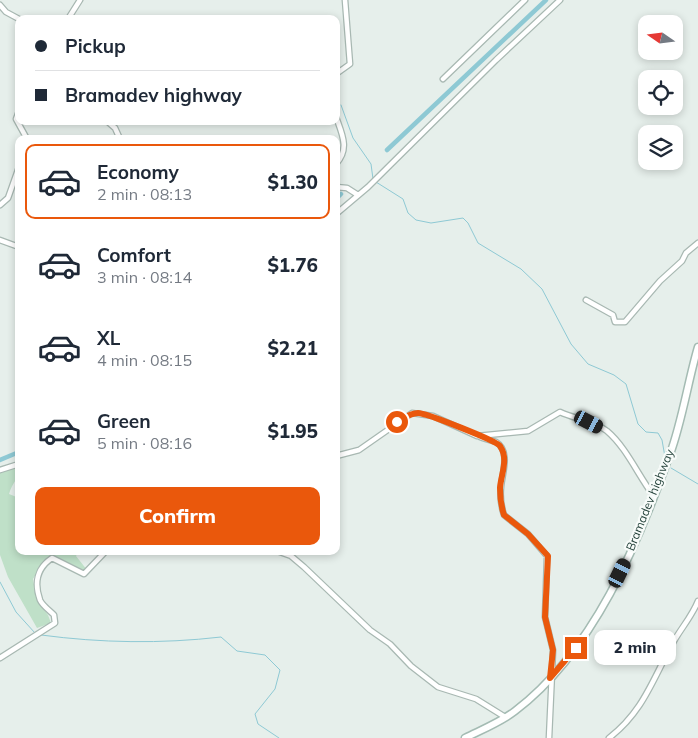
<!DOCTYPE html>
<meta charset="utf-8">
<style>
body{margin:0;font-family:Mulish,sans-serif;background:#f6f6f7;color:#1f2937;height:100vh;display:flex;flex-direction:column;font-size:19px;white-space:nowrap}
*{box-sizing:border-box;margin:0}
p{font-size:16px;color:#747a83}
.icon{flex:none;width:28px;height:28px;fill:none;stroke:currentColor;stroke-width:2;stroke-linecap:round;stroke-linejoin:round}
.map{position:relative;flex:1;overflow:hidden}
.panel{position:absolute;left:15px;top:135px;width:325px;height:420px;display:flex;flex-direction:column;background:#fff;border-radius:10px;box-shadow:0 2px 8px #0003}
.panel>*{flex:none}
.guide{position:absolute;left:15px;top:15px;width:325px;height:110px;border-radius:10px;box-shadow:0 2px 8px #0003;display:grid;align-content:center;height:110px;padding:0 20px;background:#fff}
.needle{width:32px;rotate:284deg}
.controls{position:absolute;left:638px;top:15px;display:grid;gap:10px}
.controls a{display:grid;place-items:center;width:45px;height:45px;border-radius:10px;background:#fff;box-shadow:0 2px 8px #0003;font-size:25px}
.end{position:absolute;width:22px;height:22px;margin:-11px;border:6px solid #ea580c;background:#fff;box-shadow:0 0 0 2px #fff}
.from{border-radius:50%}
.bubble{position:absolute;height:35px;border-radius:10px;background:#fff;box-shadow:0 2px 8px #0003;font-size:16px;font-weight:800;line-height:35px;text-align:center}
.car{position:absolute;width:15px;height:30px;margin:-15px -8px;border-radius:6px;box-shadow:0 0 4px 1px #0007;background:linear-gradient(#222 24%,#8ab4d8 0 40%,#222 0 76%,#8ab4d8 0 86%,#222 0)}
.guide b{display:flex;align-items:center;gap:18px;height:48px;font-size:19px}
.guide b+b{border-top:1px solid #e0e1e3}
.guide i{width:12px;height:12px;background:#1f2937}
ul{padding:9px 0 0;list-style:none}
li{display:flex;align-items:center;gap:15px;height:75px;margin:0 10px 8px;padding:0 10px;border:2px solid transparent;border-radius:10px}
li div{flex:1}
li b{display:block;font-size:19px}
li em{font-style:normal;font-weight:800}
li.selected{border-color:#ea580c}
li>.icon{width:45px;height:45px;stroke-width:1.5}
.primary-button{display:flex;gap:10px;margin-top:auto;padding:10px 20px}
.primary-button a{flex:1;height:58px;border-radius:10px;background:#ea580c;color:#fff;font-size:20px;font-weight:800;line-height:58px;text-align:center}
.map>svg:first-child{display:block}
.green{fill:#bfe0c8}
.lines{fill:none;stroke-linecap:round;stroke-linejoin:round}
.stream{stroke:#8ec9d4;stroke-width:1}
.canal{stroke:#8ec9d4;stroke-width:4.5}
.street-casing{stroke:#a8b8b2;stroke-width:7}
.secondary-casing{stroke:#a4bbb3;stroke-width:9}
.street{stroke:#fff;stroke-width:4.5}
.secondary{stroke:#fff;stroke-width:6}
.route{stroke:#ea580c;stroke-width:6}
.labels{text-anchor:middle;stroke-width:4.5;stroke-linejoin:round;paint-order:stroke}
.street-label{font-size:12px;fill:#24423a;stroke:#f7fbf9}
</style>
<div class="map">
<svg width="698" height="738" viewBox="0 0 698 738">
<rect width="100%" height="100%" fill="#e6efeb"/>
<path class="green" d="M19,467C19,479 12,483 9,494L19,498V551H79L76,556L87,570L84,573L52,557L43,563L33,579L37,600L48,615L51,623L37,628L8,577L0,555V473Z"/>
<g class="lines">
<path class="stream" d="M341,105L353,138L371,164L373,179
M376,182L403,199L408,213L416,220L431,223L463,218L468,223L478,243L521,269L542,289L571,344L588,364L614,375L626,384L638,424L646,432L658,433L662,440L665,457
M671,468L698,484
M0,582L16,612L35,633
M41,635C101,643 161,644 221,637L237,651L265,655L280,670L275,689L255,714L258,724L279,738"/>
<path class="canal" d="M387,150L546,0
M336,199L341,194
M0,460L19,452"/>
<defs>
<path id="street" d="M0,5L6,12L19,19
M68,19L80,0
M336,74L350,64L345,0
M443,79L525,0
M19,111L16,119L27,139
M336,117C342,134 350,149 336,164
M107,121L115,128L120,139
M336,187L347,188L358,195
M0,205L8,198L19,167
M336,214L368,187L496,60L560,0
M0,240L19,247
M586,300L613,315L615,322H625L660,281L682,261L686,253L698,243
M480,437C485,439 491,440 496,442C511,451 502,474 501,487C500,496 501,506 504,515L528,534L547,556L545,617L553,650L549,738
M336,456L359,450L412,413L433,416L477,436L528,431L560,412C575,419 594,421 607,431C626,447 638,475 653,495
M0,470L19,464
M190,551H204
M277,551L291,556L304,567L370,630L390,644L411,666L438,687L476,699L505,717
M0,658L55,623L54,615C50,611 42,605 40,600C34,583 37,568 52,558L84,574L106,551
M609,738C644,711 653,678 674,641C682,627 692,616 698,601"/>
<path id="secondary" d="M465,738C481,730 501,722 515,711C593,652 638,544 670,454C682,422 688,381 698,347"/>
</defs>
<use href="#street" class="street-casing"/>
<use href="#secondary" class="secondary-casing"/>
<use href="#street" class="street"/>
<use href="#secondary" class="secondary"/>
</g>
<g class="lines">
<path class="route" d="M397,422C404,418 410,413 418,413C426,413 497,441 500,446C509,459 501,474 500,488C500,497 501,506 504,515L528,534L548,556L545,617L553,650L550,678L576,648"/>
</g>
<g class="labels">
<g class="street-label">
<text transform="translate(650 500) rotate(-68)" y="4">Bramadev highway</text>
</g>
</g>
</svg>
<div class="controls">
<a><svg class="needle" viewBox="-14 -14 28 28"><path d="M0-13l5 13h-10z" fill="#e53935"/><path d="M0 13l5-13h-10z" fill="#747a83"/></svg></a>
<a><svg class="icon" aria-label="locate" viewBox="0 0 24 24"><circle cx="12" cy="12" r="6"/><path d="M12 2v4M12 18v4M2 12h4M18 12h4"/></svg></a>
<a><svg class="icon" aria-label="layers" viewBox="0 0 24 24"><path d="M12 4l9 5-9 5-9-5zM3 14l9 5 9-5"/></svg></a>
</div>
<i class="end from" style="left:397px;top:422px"></i>
<i class="end" style="left:576px;top:648px"></i>
<div class="bubble" style="left:594px;top:630px;width:82px">2 min</div>
<i class="car" style="left:589px;top:422px;rotate:117deg"></i>
<i class="car" style="left:620px;top:573px;rotate:26deg"></i>
<div class="guide">
<b><i class="from"></i>Pickup</b>
<b><i></i>Bramadev highway</b>
</div>
<section class="panel">
<ul>
<li class="selected"><svg class="icon" aria-label="car" viewBox="0 0 24 24"><path d="M5 17H2v-5l4-1 3-4h7l3 4 3 1v5h-3M9 17h6M6 11h13"/><circle cx="7" cy="17" r="2"/><circle cx="17" cy="17" r="2"/></svg><div><b>Economy</b><p>2 min · 08:13</p></div><em>$1.30</em></li>
<li><svg class="icon" aria-label="car" viewBox="0 0 24 24"><path d="M5 17H2v-5l4-1 3-4h7l3 4 3 1v5h-3M9 17h6M6 11h13"/><circle cx="7" cy="17" r="2"/><circle cx="17" cy="17" r="2"/></svg><div><b>Comfort</b><p>3 min · 08:14</p></div><em>$1.76</em></li>
<li><svg class="icon" aria-label="car" viewBox="0 0 24 24"><path d="M5 17H2v-5l4-1 3-4h7l3 4 3 1v5h-3M9 17h6M6 11h13"/><circle cx="7" cy="17" r="2"/><circle cx="17" cy="17" r="2"/></svg><div><b>XL</b><p>4 min · 08:15</p></div><em>$2.21</em></li>
<li><svg class="icon" aria-label="car" viewBox="0 0 24 24"><path d="M5 17H2v-5l4-1 3-4h7l3 4 3 1v5h-3M9 17h6M6 11h13"/><circle cx="7" cy="17" r="2"/><circle cx="17" cy="17" r="2"/></svg><div><b>Green</b><p>5 min · 08:16</p></div><em>$1.95</em></li>
</ul>
<div class="primary-button"><a>Confirm</a></div>
</section>
</div>
